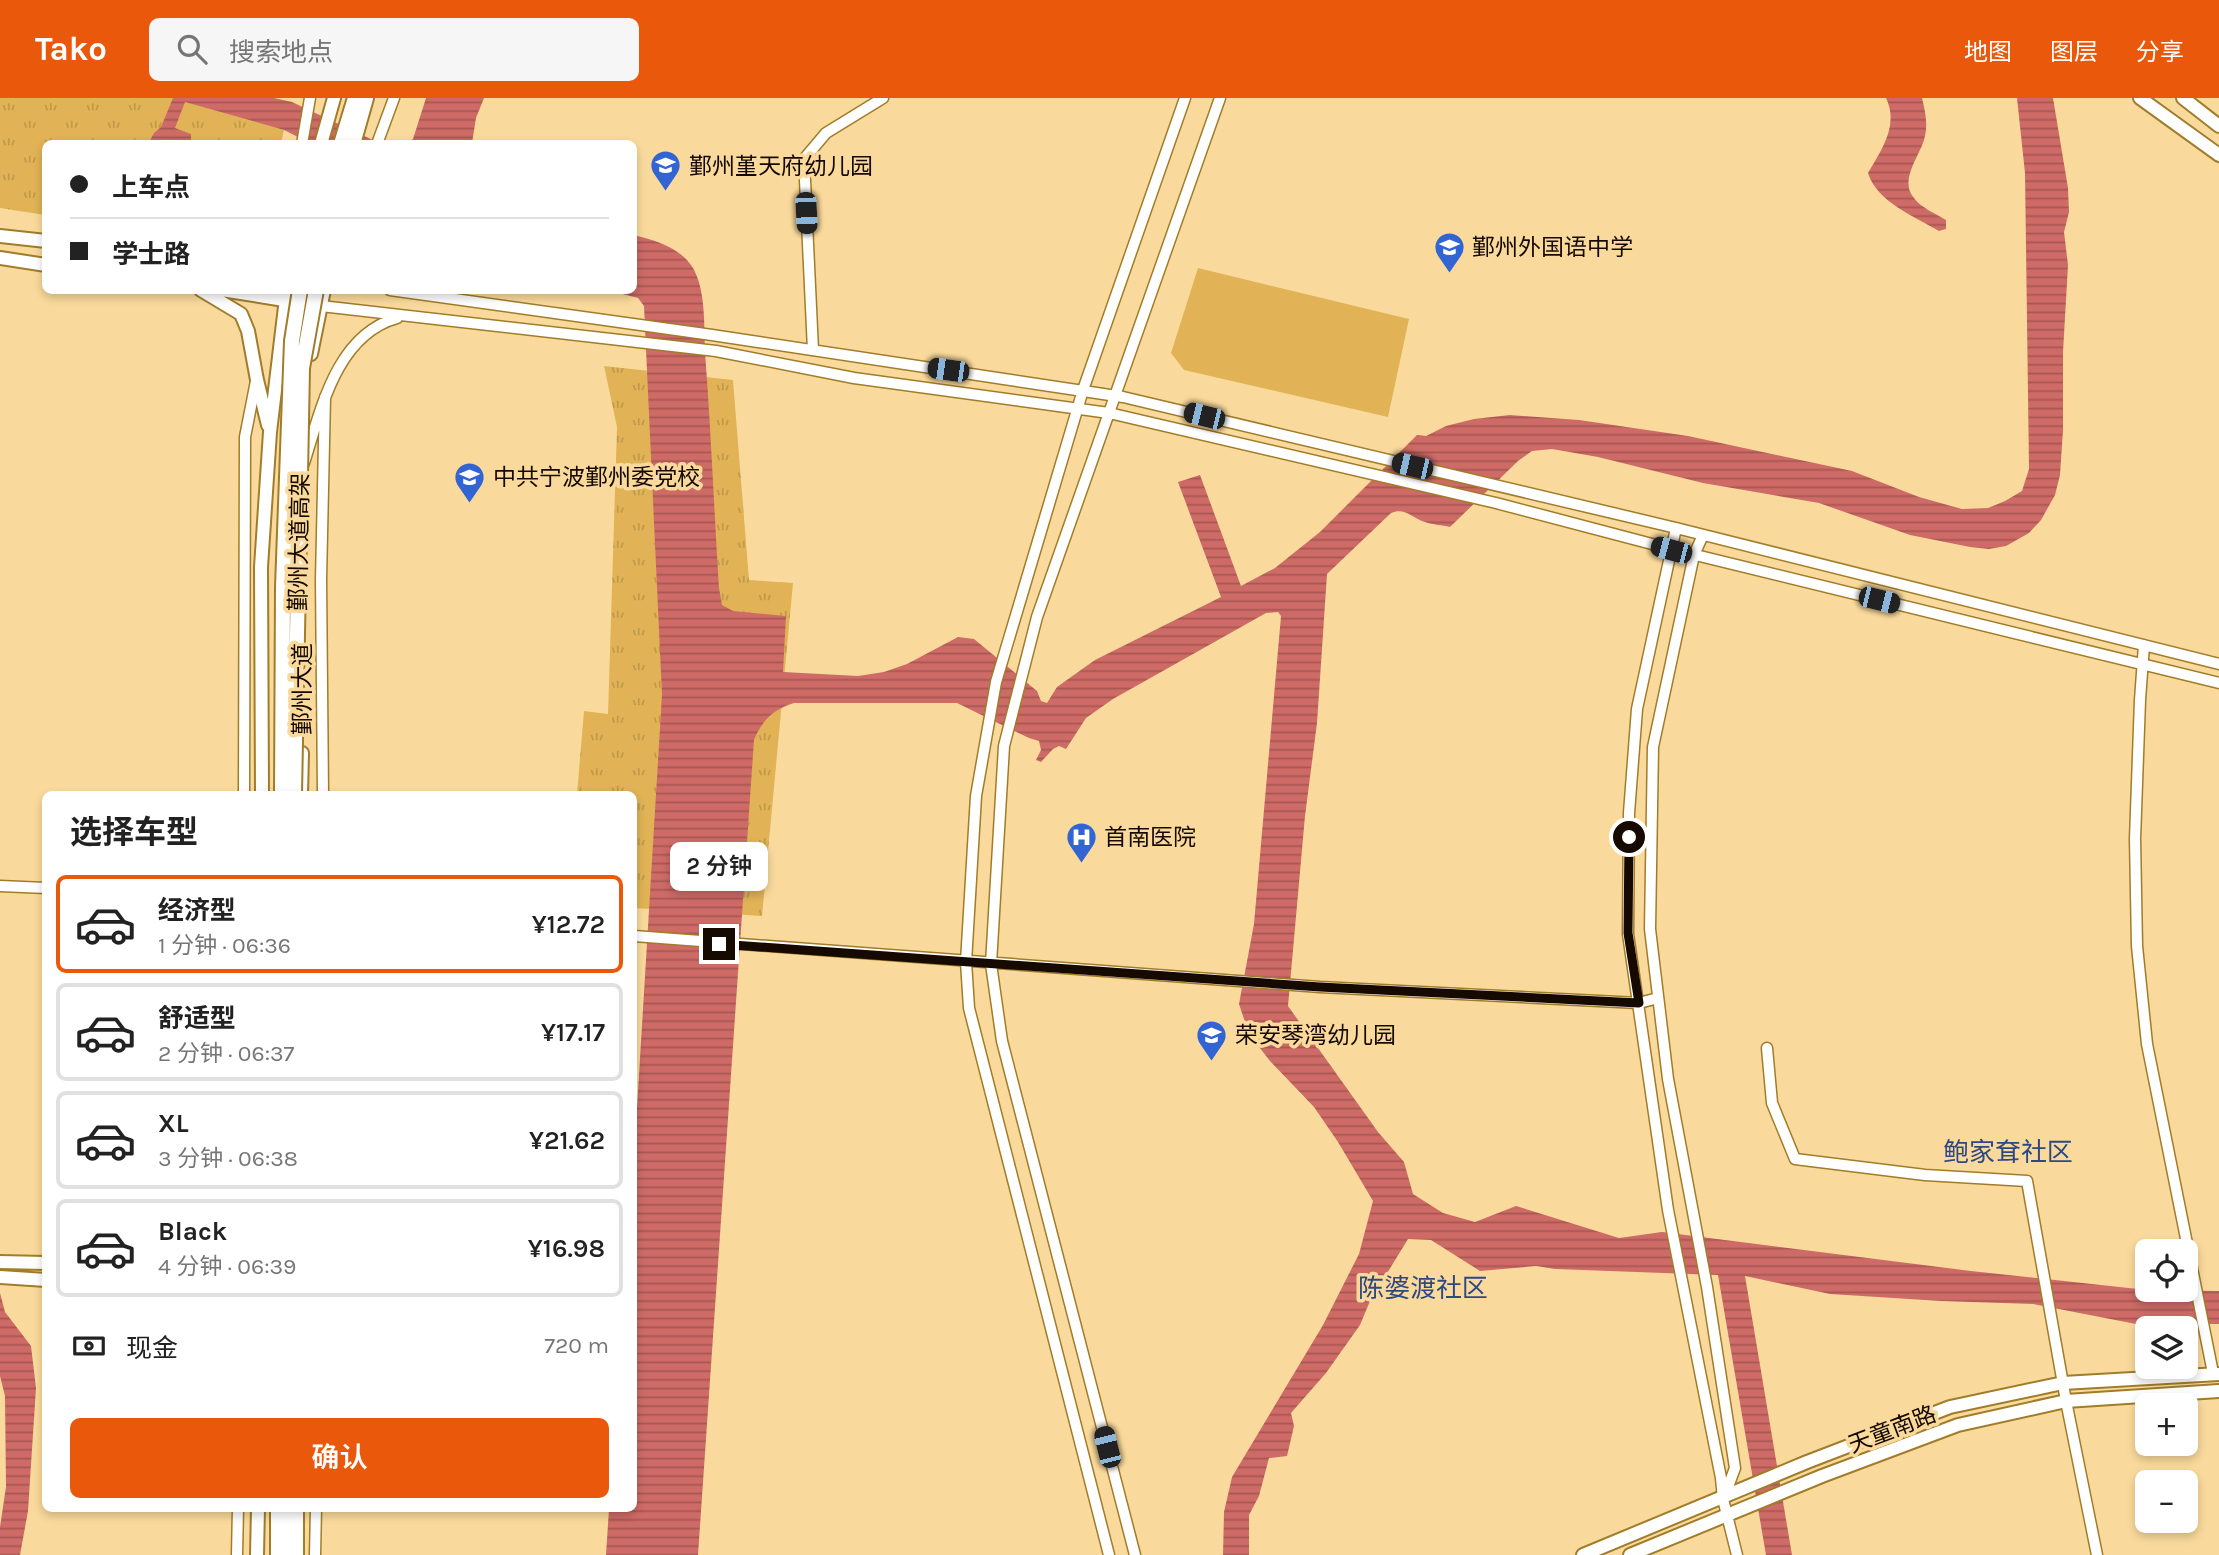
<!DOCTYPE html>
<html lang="zh">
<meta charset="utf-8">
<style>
body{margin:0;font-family:Karla,"Noto Sans SC",sans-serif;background:#f6f6f6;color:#222;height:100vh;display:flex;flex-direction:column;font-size:26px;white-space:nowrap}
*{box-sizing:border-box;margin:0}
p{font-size:23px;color:#767676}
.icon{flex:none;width:38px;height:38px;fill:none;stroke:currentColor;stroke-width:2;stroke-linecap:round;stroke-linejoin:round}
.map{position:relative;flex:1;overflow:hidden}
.drawer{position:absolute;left:42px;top:693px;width:595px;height:721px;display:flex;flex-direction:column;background:#fff;border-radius:10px;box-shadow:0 4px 10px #0003}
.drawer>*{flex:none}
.guide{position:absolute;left:42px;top:42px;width:595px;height:154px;border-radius:10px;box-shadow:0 4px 10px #0003;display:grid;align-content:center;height:154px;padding:0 28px;background:#fff}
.tools{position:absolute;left:2135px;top:1141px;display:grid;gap:14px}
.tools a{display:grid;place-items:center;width:63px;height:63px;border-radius:10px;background:#fff;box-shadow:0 4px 10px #0003;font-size:35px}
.end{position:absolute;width:32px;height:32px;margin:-16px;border:9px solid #150900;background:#fff;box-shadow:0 0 0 4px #fff}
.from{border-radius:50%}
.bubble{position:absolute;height:49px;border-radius:10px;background:#fff;box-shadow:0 4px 10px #0003;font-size:23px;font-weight:600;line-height:49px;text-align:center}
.car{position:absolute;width:21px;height:42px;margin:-21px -10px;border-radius:9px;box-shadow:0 0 5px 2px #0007;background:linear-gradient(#222 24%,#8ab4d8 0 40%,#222 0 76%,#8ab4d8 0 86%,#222 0)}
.guide b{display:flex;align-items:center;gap:24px;height:66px;font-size:26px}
.guide b+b{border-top:2px solid #e0e0e0}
.guide i{width:18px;height:18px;background:#222}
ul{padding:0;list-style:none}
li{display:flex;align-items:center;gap:21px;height:98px;margin:0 14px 10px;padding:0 14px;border:4px solid #e0e0e0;border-radius:10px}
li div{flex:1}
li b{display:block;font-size:26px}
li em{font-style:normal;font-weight:600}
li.current{border-color:#ea580c}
li>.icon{width:63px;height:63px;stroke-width:1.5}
h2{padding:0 28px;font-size:32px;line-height:84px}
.pay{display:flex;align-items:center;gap:18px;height:77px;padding:0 28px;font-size:26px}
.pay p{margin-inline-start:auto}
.primary-button{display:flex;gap:14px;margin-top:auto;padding:14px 28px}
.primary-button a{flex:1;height:80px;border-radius:10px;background:#ea580c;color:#fff;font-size:28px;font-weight:600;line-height:80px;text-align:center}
header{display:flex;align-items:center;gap:42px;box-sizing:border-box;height:98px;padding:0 35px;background:#ea580c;color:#fff}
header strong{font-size:33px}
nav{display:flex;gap:38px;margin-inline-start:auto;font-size:24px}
.search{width:490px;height:63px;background:#f6f6f6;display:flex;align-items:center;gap:18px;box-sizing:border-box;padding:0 24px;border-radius:10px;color:#767676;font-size:26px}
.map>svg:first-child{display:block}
.grass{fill:url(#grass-tufts)}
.garden{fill:#e1b356}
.water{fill:url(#water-rules)}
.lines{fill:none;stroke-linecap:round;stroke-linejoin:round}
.minor-casing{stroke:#a17c29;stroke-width:13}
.major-casing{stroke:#a17c29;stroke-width:16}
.highway-casing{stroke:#a17c29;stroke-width:18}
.minor{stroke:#fff;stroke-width:10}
.major{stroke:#fff;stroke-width:12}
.highway{stroke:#fff;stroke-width:14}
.highway-bridge-casing{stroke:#a17c29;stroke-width:18;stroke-linecap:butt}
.highway-bridge{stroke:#fff;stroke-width:14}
.route{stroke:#150900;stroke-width:9}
.labels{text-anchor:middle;stroke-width:7;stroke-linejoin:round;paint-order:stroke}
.poi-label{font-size:23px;fill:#150900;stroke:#fada9c;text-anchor:start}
.street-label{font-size:23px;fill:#150900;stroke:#fada9c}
.quarter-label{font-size:26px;fill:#2e4981;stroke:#fada9c}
</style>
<header>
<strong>Tako</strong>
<div class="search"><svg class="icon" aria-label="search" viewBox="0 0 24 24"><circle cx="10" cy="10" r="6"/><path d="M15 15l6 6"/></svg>搜索地点</div>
<nav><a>地图</a><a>图层</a><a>分享</a></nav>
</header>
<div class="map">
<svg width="2219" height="1457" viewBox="0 0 2219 1457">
<defs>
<pattern id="grass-tufts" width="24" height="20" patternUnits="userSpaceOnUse" patternTransform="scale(1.75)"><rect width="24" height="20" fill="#e1b356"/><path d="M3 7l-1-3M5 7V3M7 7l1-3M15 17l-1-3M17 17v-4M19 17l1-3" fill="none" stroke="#c09949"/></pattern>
<pattern id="water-rules" width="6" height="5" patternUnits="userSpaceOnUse" patternTransform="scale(1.75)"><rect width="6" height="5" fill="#ce6b67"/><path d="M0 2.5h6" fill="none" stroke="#a65652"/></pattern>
</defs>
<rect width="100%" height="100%" fill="#fada9c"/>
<path class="grass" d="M0,0H173L284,32L281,45L46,46L45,117L0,110Z
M604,268L733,282L749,482L793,485L762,818L634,810V696H577L584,613L608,616L617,329Z"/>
<path class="garden" d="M1198,170L1409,221L1388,319L1184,272L1171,255Z"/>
<path class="water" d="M173,0H274L292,4L379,45H310L284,32L185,4L175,30L191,36V45L148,46L154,35L161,29Z
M426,0H484L476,20L472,45H407L413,41Z
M1886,0H1922C1925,13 1928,25 1925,38C1921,58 1898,81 1914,100C1920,109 1936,116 1946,122V131L1939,133C1914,118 1877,104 1868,75C1882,51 1899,27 1886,0Z
M2017,0H2053L2068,90L2069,114L2064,134L2068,167L2063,254V332L2060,377L2055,397L2041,422L2029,435L2006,448L1989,451L1970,449L1910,437L1819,405L1703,385L1598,359L1552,351L1532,353L1518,363L1450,429C1442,427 1433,427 1425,424C1412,420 1405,409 1391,415L1327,476L1317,625L1305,718L1288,908L1378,1034L1404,1064L1413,1096L1443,1115L1475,1124L1516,1108L1619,1140L1662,1134L1971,1173L2147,1192L2219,1193V1226H2136L2033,1206L1941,1203L1830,1196L1745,1178L1792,1457H1766L1718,1177L1555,1171L1536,1168L1480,1173L1431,1142L1408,1141L1370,1203L1360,1227L1326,1275L1291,1315L1294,1328L1287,1358L1269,1360L1259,1398L1249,1417V1457H1223L1224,1414L1232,1379L1323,1227L1359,1156L1373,1103L1338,1044L1314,1009L1270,963L1249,936L1239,906L1254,826L1281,518L1278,514L1266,515L1113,601L1086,620L1066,651L1059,648L1053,651L1041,664L1036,662L1041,652L1039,643L1029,640L957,605H794C774,611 762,622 754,642L698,1457H606L609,1411L634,1410V1060L662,597L644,208L638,200L611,193L634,192V137C656,143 680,149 693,170C706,193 704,228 705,254C711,333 714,411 719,490L722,507L733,513L786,518L783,574L858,578L884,574L907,566L958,539L974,541L1037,593L1041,603L1047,605L1057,589L1095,562L1221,499L1178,384L1200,377L1241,488L1275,470L1320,434L1417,337L1426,338L1446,328L1474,321L1510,317L1579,322L1688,338L1852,373L1919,399L1962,411L1988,410L2005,403L2022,393L2029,371L2025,75Z
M0,1195L5,1214L31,1248L36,1290L28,1413L20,1457H0V1429L6,1389L5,1298L0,1278Z"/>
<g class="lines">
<defs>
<path id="minor" d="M302,46L310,0
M377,46L394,0
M390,192L712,237L1123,299L1676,430L2219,566
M321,208L716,253L854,280L1109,315L1496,405L1671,451L2219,585
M813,252L804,61L826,35L883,0
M304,365C321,312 336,237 397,220
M1676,430L1637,611L1629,715L1628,836L1668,1112L1721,1380L1723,1401L1737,1457
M1703,437L1694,457L1653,649L1650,831L1668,981L1707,1189L1735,1370L1725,1397
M2144,547L2140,602L2135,741L2137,848L2147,946L2213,1275
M244,696L245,339L256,283
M323,696L321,482L325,299
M0,788L46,790
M634,838L1320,889L1639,905L1658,900
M1767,950L1772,1005L1795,1061L1925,1077L2027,1083L2066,1303L2097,1457
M237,1457L238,1410
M315,1457L316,1410
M1109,1457L969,910L966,864L976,698L996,584L1083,292L1185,0
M1135,1457L1002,943L991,866L1004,648L1037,519L1220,0"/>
<path id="major" d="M2140,0L2219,57
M2183,0L2219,28
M321,46L334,0
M0,138L46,143
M0,160L46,167
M201,192L241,216L248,233L257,282L268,327
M222,192L321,208
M311,256L324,192
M262,696L261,469L270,334L287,192
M301,696L302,655
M0,1164L46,1165
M0,1179L46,1182
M257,1457L258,1410
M297,1457V1410
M1583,1457L1807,1364L1950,1309L2063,1285L2219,1276
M1630,1457L1822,1378L1958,1327L2066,1303L2219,1293"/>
<path id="highway" d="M341,46L355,0
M353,46L366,0
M278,1457V1410
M290,1457V1410"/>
</defs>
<use href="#minor" class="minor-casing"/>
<use href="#major" class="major-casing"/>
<use href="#highway" class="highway-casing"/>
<use href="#minor" class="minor"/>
<use href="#major" class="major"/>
<use href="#highway" class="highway"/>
<defs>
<path id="highway-bridge" d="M282,696L283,489L292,243L300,192
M294,696L302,270L316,192"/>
</defs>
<use href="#highway-bridge" class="highway-bridge-casing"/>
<use href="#highway-bridge" class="highway-bridge"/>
</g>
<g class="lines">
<path class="route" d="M719,846L1320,889L1639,905L1628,835L1629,739"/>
</g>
<defs>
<symbol id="school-pin" viewBox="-11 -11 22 30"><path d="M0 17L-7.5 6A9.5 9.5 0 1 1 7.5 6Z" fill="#3264d3" stroke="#fada9c"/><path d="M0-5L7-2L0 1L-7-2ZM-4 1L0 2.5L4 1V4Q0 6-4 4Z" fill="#fff"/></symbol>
<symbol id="university-pin" viewBox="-11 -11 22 30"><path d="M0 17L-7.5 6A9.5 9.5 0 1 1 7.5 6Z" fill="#3264d3" stroke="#fada9c"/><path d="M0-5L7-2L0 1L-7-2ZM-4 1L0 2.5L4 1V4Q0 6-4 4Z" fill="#fff"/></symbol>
<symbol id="hospital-pin" viewBox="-11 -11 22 30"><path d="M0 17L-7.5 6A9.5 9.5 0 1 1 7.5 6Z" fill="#3264d3" stroke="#fada9c"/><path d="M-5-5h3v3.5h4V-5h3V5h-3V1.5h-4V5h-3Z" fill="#fff"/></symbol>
</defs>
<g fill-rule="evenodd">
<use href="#school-pin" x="648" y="50" width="35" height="47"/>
<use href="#school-pin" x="1432" y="132" width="35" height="47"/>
<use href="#university-pin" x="452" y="362" width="35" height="47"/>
<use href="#hospital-pin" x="1064" y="722" width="35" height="47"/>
<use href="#school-pin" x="1194" y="920" width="35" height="47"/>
</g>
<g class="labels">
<g class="poi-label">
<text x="689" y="76">鄞州堇天府幼儿园</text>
<text x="1472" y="157">鄞州外国语中学</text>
<text x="493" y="387">中共宁波鄞州委党校</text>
<text x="1104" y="747">首南医院</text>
<text x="1235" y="945">荣安琴湾幼儿园</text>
</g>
<g class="street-label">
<text transform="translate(299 444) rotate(-89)" y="8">鄞州大道高架</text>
<text transform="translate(302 591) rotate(-90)" y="8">鄞州大道</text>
<text transform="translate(1892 1331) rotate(-21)" y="8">天童南路</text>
</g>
<g class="quarter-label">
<text x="2008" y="1063">鲍家耷社区</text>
<text x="1423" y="1199">陈婆渡社区</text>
</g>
</g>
</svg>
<div class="tools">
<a><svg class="icon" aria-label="locate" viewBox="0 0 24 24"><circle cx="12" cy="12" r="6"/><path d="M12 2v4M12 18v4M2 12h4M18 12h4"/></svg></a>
<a><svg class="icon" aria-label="layers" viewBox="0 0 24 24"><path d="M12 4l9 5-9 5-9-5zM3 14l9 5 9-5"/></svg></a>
<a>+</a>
<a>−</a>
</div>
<i class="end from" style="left:1629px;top:739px"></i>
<i class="end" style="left:719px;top:846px"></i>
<div class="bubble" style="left:670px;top:744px;width:98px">2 分钟</div>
<i class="car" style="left:806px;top:115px;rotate:177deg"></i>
<i class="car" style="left:948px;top:272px;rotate:278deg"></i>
<i class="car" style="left:1204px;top:318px;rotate:284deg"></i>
<i class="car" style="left:1412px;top:368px;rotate:283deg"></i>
<i class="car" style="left:1671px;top:452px;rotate:285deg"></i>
<i class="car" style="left:1879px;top:502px;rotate:104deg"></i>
<i class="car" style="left:1107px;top:1349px;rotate:346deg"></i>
<div class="guide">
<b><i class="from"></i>上车点</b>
<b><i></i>学士路</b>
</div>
<section class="drawer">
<h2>选择车型</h2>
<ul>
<li class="current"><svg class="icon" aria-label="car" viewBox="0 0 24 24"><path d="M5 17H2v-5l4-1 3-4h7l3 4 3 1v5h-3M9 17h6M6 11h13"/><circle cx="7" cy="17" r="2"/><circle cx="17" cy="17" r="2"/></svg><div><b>经济型</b><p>1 分钟 · 06:36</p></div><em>¥12.72</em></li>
<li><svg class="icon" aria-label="car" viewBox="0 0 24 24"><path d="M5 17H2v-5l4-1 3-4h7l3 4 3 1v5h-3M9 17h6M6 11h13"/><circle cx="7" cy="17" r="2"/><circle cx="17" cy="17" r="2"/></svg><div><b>舒适型</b><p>2 分钟 · 06:37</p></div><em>¥17.17</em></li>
<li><svg class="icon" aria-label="car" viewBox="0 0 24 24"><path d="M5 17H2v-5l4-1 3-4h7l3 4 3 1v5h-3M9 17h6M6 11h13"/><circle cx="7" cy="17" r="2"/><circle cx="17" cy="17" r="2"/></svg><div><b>XL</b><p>3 分钟 · 06:38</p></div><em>¥21.62</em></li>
<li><svg class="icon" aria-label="car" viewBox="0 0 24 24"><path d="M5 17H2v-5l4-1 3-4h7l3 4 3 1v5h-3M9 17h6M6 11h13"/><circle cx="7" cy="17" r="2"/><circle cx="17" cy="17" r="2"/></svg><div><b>Black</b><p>4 分钟 · 06:39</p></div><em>¥16.98</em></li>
</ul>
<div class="pay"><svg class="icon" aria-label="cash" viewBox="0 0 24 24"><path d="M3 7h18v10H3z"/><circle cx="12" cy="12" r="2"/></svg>现金<p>720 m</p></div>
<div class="primary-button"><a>确认</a></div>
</section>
</div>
